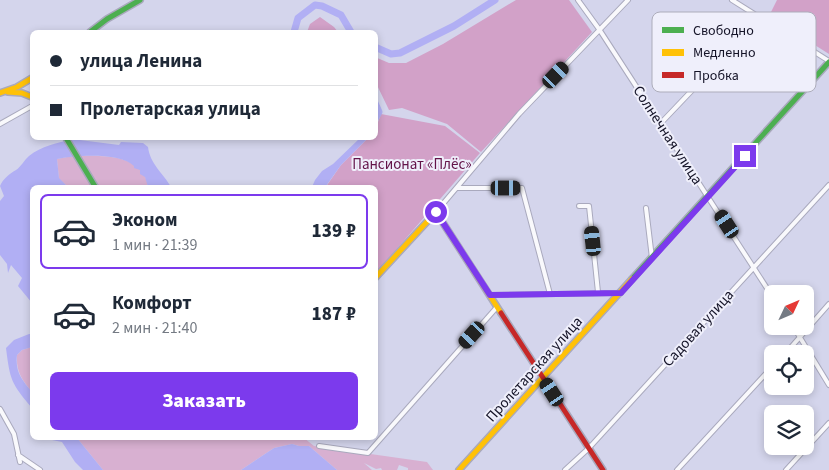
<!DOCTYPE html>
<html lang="ru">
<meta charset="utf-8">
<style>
body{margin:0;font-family:"Source Sans 3",sans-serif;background:#f2f2f3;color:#1f2937;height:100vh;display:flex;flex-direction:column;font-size:19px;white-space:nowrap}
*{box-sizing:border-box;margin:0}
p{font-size:16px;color:#747a83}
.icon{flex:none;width:28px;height:28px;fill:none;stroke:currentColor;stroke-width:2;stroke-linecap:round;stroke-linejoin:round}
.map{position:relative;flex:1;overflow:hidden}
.panel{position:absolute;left:30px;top:185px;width:348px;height:255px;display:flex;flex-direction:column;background:#fff;border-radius:8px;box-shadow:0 2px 8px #0003}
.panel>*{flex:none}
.guide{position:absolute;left:30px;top:30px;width:348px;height:110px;border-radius:8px;box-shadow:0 2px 8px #0003;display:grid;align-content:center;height:110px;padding:0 20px;background:#fff}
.needle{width:32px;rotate:46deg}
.fabs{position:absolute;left:764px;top:285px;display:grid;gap:10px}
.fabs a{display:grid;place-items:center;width:50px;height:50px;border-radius:8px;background:#fff;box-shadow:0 2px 8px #0003;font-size:25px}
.end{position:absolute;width:22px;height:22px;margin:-11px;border:6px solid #7c3aed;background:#fff;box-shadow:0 0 0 2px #fff}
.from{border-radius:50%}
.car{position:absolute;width:15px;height:30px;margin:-15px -8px;border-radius:6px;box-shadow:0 0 4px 1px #0007;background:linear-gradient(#222 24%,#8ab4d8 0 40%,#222 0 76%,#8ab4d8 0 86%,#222 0)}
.guide b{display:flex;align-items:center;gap:18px;height:48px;font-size:19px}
.guide b+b{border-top:1px solid #e0e1e3}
.guide i{width:12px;height:12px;background:#1f2937}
ul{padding:9px 0 0;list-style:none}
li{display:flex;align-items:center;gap:15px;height:75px;margin:0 10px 8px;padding:0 10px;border:2px solid transparent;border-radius:8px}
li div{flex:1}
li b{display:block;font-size:19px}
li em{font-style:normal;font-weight:800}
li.selected{border-color:#7c3aed}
li>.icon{width:45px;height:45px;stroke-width:1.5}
.button{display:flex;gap:10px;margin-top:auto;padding:10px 20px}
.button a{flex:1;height:58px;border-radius:8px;background:#7c3aed;color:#fff;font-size:20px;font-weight:800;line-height:58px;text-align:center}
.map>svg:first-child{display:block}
.green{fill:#d8b0d1}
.forest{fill:#d2a1c8}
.water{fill:#b1aff4}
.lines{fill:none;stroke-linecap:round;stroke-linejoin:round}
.river{stroke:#b1aff4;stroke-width:7}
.street-casing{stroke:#a9a9bd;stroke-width:6}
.fast-casing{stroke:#a9a9bd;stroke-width:8}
.slow-casing{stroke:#a9a9bd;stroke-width:8}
.jam-casing{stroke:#a9a9bd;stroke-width:8}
.street{stroke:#f9f9fc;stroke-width:4}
.fast{stroke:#4caf50;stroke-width:5}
.slow{stroke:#ffc107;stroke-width:5}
.jam{stroke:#c62828;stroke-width:5}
.route{stroke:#7c3aed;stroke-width:6}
.labels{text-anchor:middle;stroke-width:4;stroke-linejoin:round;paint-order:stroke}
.street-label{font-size:15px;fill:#141327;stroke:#efeffb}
.park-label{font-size:15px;fill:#631349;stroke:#efeffb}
.key{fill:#efeffb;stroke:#adadbb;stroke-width:1}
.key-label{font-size:14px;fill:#141327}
</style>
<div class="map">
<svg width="829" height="470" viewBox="0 0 829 470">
<rect width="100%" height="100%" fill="#d4d5ec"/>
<path class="green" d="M72,156C98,156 144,152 148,187H64L67,186L59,179L57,159Z
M32,347V392C22,380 16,372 17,355L22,350Z
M77,438H304L314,446L427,462L433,470H408V468L399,465L397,470H382L381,468L376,469L364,463L372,470H337L309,446H299L292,444L274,448L241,470H103Z"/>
<path class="forest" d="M516,0H569L592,32L481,152L447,124L402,108L389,110L375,81V57L389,63H406L443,44Z
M777,0H829V54L769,16Z
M320,17L334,27L338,32H307L310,24Z
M381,114L445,126L480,153L375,274V188H325L341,165L368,138H375V130Z"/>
<path class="water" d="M360,138H368L341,165L326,186L312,187L315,180L322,171L333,164Z
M72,139L119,145L121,142L143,143L148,147C150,164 163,173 171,187H148L145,177L140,174V170L134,168V166C121,152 75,155 57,159L59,178L67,186L32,188V303L18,286L22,278L11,265L8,273L7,264L0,255V201L4,196L0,186C3,179 9,174 16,170C21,167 24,160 29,156C41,146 58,143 72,139Z
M29,334H32V347L22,350L17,355C15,372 22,380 32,392V408C11,383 10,380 6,348L14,340Z
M52,438H77L103,470H83L75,462L62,442L52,440Z
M292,444L299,446H309L337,470H241L274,448Z"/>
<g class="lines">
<path class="river" d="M294,32L298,18L315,5L322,6L341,15L351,32
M375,47L391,54L400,53L454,26L495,0
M375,103L379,112L375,119"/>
<defs>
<path id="street" d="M578,0L599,29L772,296
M732,0L829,61
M0,124L32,106
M660,124L760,19
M457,188H522L550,294
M579,206H589L598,292
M646,208L652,258
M436,212L519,114L628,0
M490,295L621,293
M793,326L829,385
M785,354L829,304
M0,409L14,434L20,462
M319,446L368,453L497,307
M18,455L40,470
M565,470L589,448L829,185
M677,470L772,367
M786,470L829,423"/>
<path id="fast" d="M90,32L107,19L140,0
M66,138L96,188
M632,279L829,62"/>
<path id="slow" d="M8,92L22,93L32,97
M0,93L17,87L32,78
M375,278L436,212L501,313
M459,470L632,279"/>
<path id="jam" d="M501,313L603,470"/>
</defs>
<use href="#street" class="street-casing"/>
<use href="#fast" class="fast-casing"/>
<use href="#slow" class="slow-casing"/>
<use href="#jam" class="jam-casing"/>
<use href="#street" class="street"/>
<use href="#fast" class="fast"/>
<use href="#slow" class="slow"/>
<use href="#jam" class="jam"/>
</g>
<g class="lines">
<path class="route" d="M436,212L490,295L621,293L745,156"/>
</g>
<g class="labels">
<g class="street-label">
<text transform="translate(668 135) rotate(57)" y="5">Солнечная улица</text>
<text transform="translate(698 328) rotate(-48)" y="5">Садовая улица</text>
<text transform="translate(534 369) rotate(-48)" y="5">Пролетарская улица</text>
</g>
<g class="park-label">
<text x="412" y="169">Пансионат «Плёс»</text>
</g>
</g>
<rect x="652" y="12" width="164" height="80" rx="8" class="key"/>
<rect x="662" y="27" width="22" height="6" fill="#4caf50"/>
<rect x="662" y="49" width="22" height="7" fill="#ffc107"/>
<rect x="662" y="72" width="22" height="6" fill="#c62828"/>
<g class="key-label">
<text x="693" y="35">Свободно</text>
<text x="693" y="57">Медленно</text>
<text x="693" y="80">Пробка</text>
</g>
</svg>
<div class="fabs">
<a><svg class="needle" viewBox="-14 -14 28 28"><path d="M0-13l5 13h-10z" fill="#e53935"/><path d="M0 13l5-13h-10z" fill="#747a83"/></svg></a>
<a><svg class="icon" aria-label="locate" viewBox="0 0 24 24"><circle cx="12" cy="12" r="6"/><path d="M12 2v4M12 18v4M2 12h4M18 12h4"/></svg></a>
<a><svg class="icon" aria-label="layers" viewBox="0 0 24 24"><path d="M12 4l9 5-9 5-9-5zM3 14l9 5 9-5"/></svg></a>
</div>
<i class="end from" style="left:436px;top:212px"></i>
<i class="end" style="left:745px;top:156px"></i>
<i class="car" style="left:556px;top:75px;rotate:44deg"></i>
<i class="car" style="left:506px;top:188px;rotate:90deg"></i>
<i class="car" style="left:727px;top:224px;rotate:327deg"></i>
<i class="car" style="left:593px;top:241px;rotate:354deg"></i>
<i class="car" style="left:472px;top:335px;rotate:222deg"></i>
<i class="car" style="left:552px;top:392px;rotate:327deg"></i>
<div class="guide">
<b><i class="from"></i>улица Ленина</b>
<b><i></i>Пролетарская улица</b>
</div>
<section class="panel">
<ul>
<li class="selected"><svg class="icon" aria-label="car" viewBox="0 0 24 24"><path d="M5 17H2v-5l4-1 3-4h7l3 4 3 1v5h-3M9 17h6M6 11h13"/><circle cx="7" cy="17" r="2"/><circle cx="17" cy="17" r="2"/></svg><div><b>Эконом</b><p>1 мин · 21:39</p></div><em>139 ₽</em></li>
<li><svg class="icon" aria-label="car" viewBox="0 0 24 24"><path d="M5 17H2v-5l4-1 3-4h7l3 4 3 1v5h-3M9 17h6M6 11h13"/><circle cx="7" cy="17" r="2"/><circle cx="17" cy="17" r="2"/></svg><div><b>Комфорт</b><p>2 мин · 21:40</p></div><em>187 ₽</em></li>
</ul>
<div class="button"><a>Заказать</a></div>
</section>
</div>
